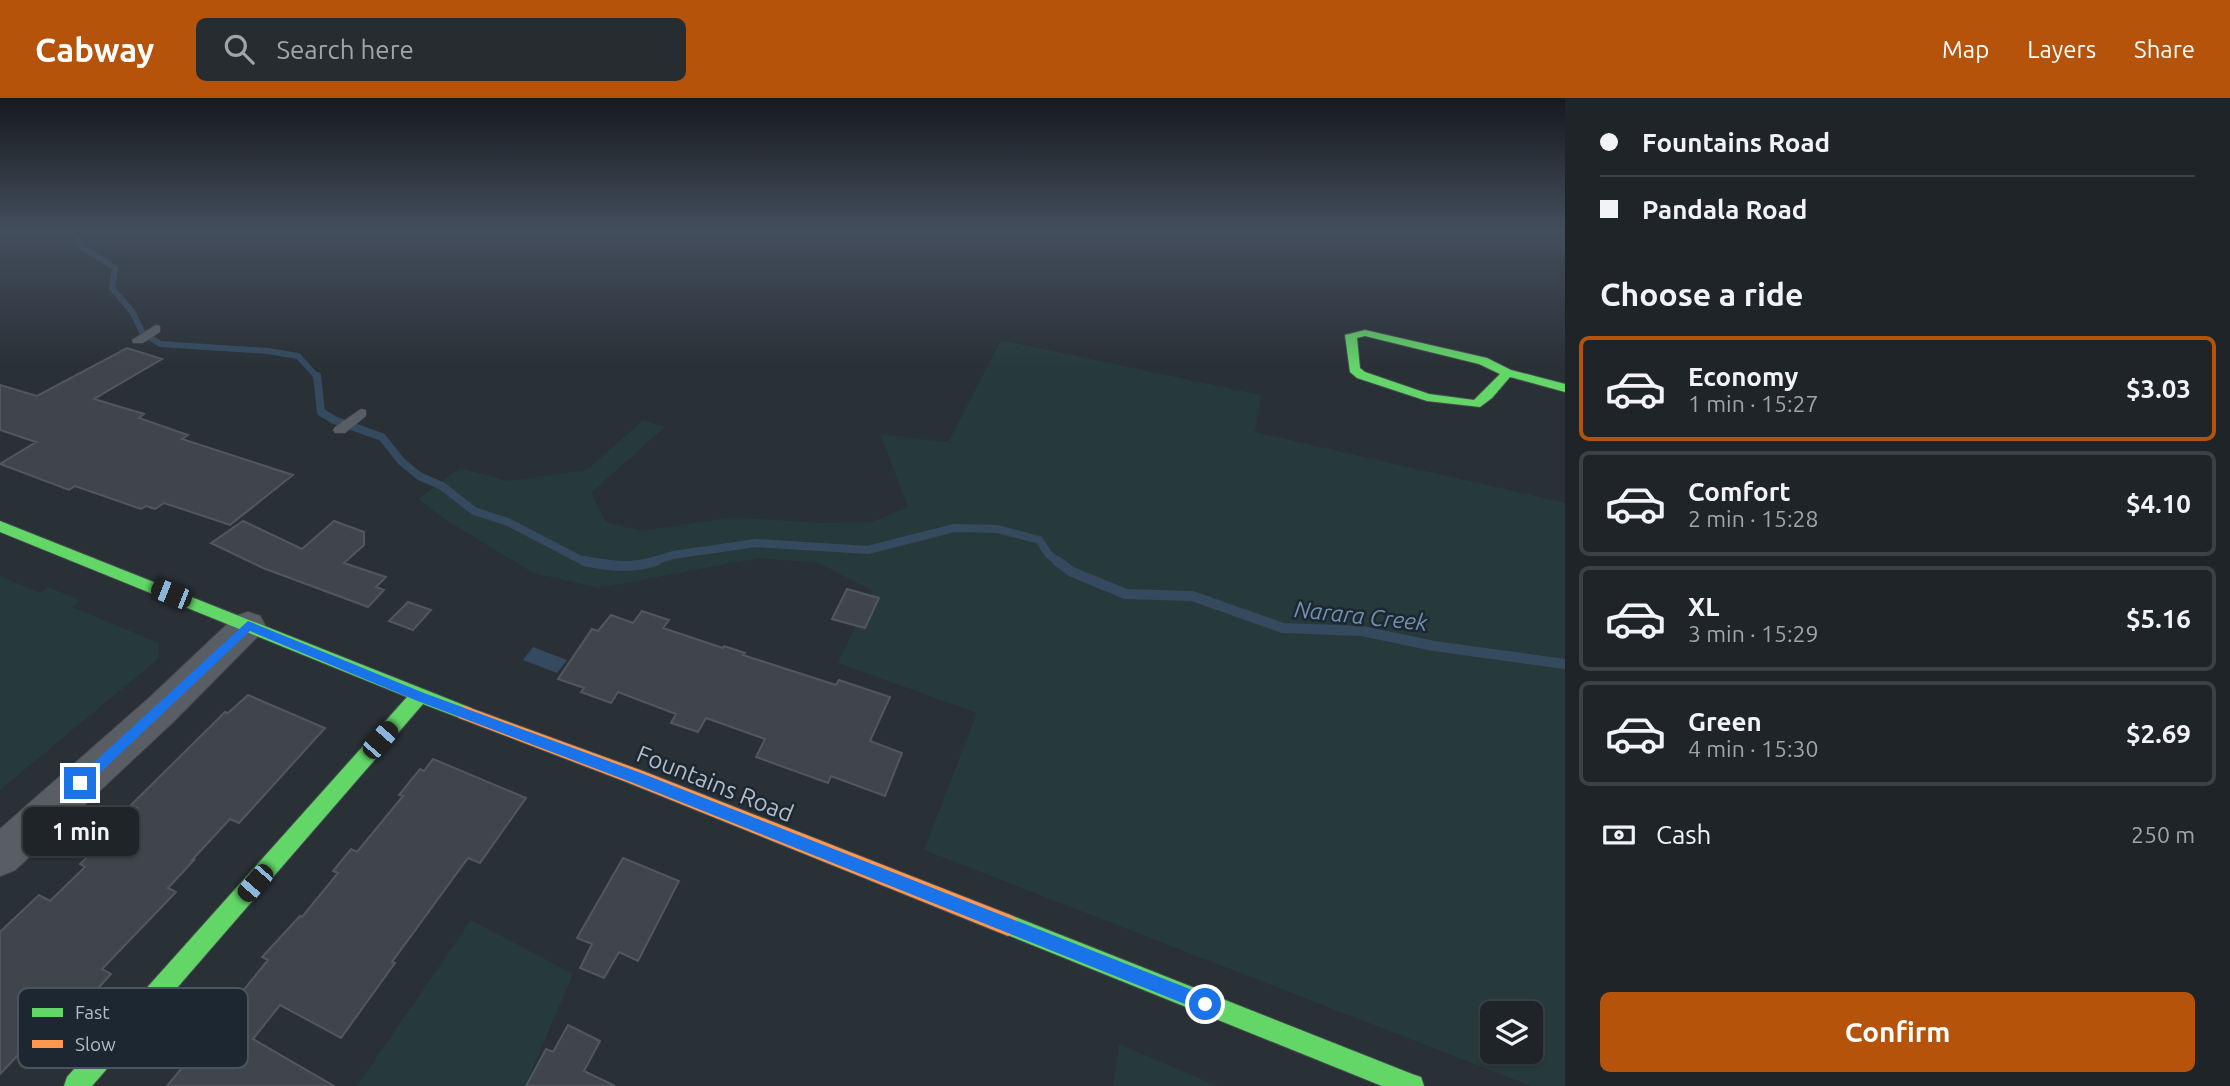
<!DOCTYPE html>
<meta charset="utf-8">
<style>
body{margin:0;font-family:Ubuntu,sans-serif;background:#272c30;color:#f1f3f6;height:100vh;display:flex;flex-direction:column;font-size:26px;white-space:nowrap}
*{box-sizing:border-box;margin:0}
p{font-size:23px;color:#a1a4a8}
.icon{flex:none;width:38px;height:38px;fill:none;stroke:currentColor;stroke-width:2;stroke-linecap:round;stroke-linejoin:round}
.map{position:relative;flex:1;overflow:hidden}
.details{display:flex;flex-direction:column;background:#1f2428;width:665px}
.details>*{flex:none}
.banner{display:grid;align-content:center;height:154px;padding:0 35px;background:#1f2428}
.tools{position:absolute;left:1480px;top:903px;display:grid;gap:14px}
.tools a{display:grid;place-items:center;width:63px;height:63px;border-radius:10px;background:#1f2428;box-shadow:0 2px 5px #0004,0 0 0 2px #3c4145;font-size:35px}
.end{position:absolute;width:32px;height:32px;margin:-16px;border:9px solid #1a73e8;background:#fff;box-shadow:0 0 0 4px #fff}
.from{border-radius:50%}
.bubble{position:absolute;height:49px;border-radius:10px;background:#1f2428;box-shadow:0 2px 5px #0004,0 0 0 2px #3c4145;font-size:23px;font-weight:700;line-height:49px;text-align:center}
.car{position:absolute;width:21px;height:42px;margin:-21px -10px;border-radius:9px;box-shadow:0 0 5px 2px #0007;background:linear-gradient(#222 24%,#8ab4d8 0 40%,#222 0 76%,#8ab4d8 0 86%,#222 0)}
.banner b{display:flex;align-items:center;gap:24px;height:66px;font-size:26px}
.banner b+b{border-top:2px solid #3c4145}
.banner i{width:18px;height:18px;background:#f1f3f6}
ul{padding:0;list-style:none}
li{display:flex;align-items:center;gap:21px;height:105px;margin:0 14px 10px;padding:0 21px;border:4px solid #3c4145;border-radius:10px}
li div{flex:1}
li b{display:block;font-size:26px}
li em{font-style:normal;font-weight:700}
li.active{border-color:#b45309}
li>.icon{width:63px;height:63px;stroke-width:1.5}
h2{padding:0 35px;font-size:32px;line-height:84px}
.pay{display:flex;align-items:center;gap:18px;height:77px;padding:0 35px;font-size:26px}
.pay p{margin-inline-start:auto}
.button{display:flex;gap:14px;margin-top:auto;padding:14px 35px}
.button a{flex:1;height:80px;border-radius:10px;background:#b45309;color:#fff;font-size:28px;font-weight:700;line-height:80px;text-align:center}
header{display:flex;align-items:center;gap:42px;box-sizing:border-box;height:98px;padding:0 35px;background:#b45309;color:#fff}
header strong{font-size:33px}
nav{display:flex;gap:38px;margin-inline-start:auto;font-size:24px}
.search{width:490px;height:63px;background:#272c30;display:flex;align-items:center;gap:18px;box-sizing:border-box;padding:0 24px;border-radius:10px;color:#a1a4a8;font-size:26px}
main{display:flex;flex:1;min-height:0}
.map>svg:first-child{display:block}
.green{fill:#263a3c;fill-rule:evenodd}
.water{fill:#354a5f}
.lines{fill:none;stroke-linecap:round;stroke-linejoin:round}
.stream-far2{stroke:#354a5f;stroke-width:6}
.stream-far1{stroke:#354a5f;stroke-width:8}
.stream{stroke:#354a5f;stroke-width:10}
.building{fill:#40454b;stroke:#51575e;stroke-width:2}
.lane-casing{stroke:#474c51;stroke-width:1}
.street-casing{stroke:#474c51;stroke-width:2}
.fast-casing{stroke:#474c51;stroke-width:2}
.slow-casing{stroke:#474c51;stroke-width:2}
.lane{fill:#595e64;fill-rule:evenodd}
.street{fill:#595e64;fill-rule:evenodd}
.fast{fill:#63d668;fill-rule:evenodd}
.slow{fill:#ff974d;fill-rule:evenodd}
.route{fill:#1a73e8}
.labels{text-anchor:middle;stroke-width:5;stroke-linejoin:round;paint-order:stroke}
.water-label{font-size:23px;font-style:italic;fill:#7290ab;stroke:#1c2731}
.near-street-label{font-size:24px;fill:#b2bcc8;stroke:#1c2731}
.key{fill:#1c2731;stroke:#49545e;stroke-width:2}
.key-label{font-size:19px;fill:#b2bcc8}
</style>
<header>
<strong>Cabway</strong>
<div class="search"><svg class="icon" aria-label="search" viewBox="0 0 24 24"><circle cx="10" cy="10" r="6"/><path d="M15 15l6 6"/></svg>Search here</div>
<nav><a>Map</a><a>Layers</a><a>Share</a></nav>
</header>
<main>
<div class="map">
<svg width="1565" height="988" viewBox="0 0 1565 988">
<rect width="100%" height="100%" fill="#293036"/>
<path class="green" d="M1001,242L1261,297L1255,334L1565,405V988H1531L924,752L977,615L838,565L872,493L819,465L759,460L599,490L533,475L446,422L418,401L460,370L508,383L587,372L643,322L665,329L591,395L606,424L641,433L734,419L818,425L872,424L908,409L880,336L953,345L949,343ZM1493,915H1531V954H1493Z
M0,478L40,495L48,489L80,502L72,509L159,545L158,561L0,692Z
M471,822L573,876L525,988H357Z
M1119,946L1218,988H1113Z"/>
<path class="water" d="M533,549L567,562L557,575L523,562Z"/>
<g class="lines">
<path class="stream-far2" d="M72,131L82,149L115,170L112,190L133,215L142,234L160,246L268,253L298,258L317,279"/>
<path class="stream-far1" d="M317,278L321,314L334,322L382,339L401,363L419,378L442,388L474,413L508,424L581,462L593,464
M651,464L673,457L756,445L868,452L954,430L997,431L1039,442L1049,457L1059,464"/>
<path class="stream" d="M584,463C609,468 631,471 656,463
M1057,463L1072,474L1126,496L1192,498L1283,530L1362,533L1434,548L1565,566"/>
</g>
<path class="building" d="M127,250L162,261L94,301L144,316L139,320L188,337L182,341L293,377L230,427L164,405L155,411L146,408L141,411L75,388L69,392L0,366L36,344L0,332V287L37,298Z
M243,423L302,451L334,423L364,434V447L344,465L386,479L376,489L384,492L368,509L263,470L211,445Z
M847,491L879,500L865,530L832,521Z
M408,504L431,512L413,532L389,523Z
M642,513L669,522L663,530L723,550L724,548L745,555L743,557L836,587L839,582L890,599L870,643L902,655L885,698L831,678L828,685L756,659L765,641L706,620L698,634L671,625L676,616L618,594L611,605L581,594L584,590L558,581L592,531L598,533L611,517L633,525Z
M248,597L325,630L239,725L230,721L192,762H194L168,790L176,794L102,871L111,876L83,907L77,904L69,912L64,909L0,976V834L39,797L50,803L85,769L80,766L138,710L131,707L225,614L228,615Z
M433,661L526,700L480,765L468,760L392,864L395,865L341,940L280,907L253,941L334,988H167L191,959L179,951L199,927L205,932L216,919L220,921L268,862L262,859L300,818L302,819L338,775L333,773L351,751L357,754L403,698L399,697L420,671L424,673Z
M623,760L679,783L638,863L619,854L604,880L580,870L592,846L577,840Z
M568,927L600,943L584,973L615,988H526L546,951L553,954Z"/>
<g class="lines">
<defs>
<path id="lane" d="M156,227L160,228V234L143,245H133L132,242Z
M361,311L366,312V318L345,335H335L333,332L335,329Z"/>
<path id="street" d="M248,514L260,518L265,527L260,536L174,623L15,772L0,778V731L148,601L236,518Z"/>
<path id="fast" d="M1365,232L1487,260L1511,272L1565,286V294L1510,279L1492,300L1480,309L1427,303L1357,280L1350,274L1345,237ZM1365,238L1479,266L1500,276L1474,302L1429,296L1365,274L1360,270L1357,240Z
M0,423L471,610L474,615L471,620L465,622L423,606L92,988H64L67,979L407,599L0,434Z
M1008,816L1412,976L1421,979L1424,988H1382L1000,834L997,827L1000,820Z"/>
<path id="slow" d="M465,608L643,673L1008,816L1016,820L1019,827L1016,834L1008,838L629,685L459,620L456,615L459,610Z"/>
</defs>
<use href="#lane" class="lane-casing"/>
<use href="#street" class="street-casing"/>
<use href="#fast" class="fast-casing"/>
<use href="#slow" class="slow-casing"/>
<use href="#lane" class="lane"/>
<use href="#street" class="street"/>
<use href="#fast" class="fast"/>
<use href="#slow" class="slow"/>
</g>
<linearGradient id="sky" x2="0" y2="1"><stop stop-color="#171a1e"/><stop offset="0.49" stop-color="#434e5d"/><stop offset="1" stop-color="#434e5d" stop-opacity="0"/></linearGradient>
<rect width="1565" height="270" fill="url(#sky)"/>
<path class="route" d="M248,523L424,595L641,675L1205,897L1211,900L1213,906L1211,911L1205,914L631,684L415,602L250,533L85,689H76V681Z"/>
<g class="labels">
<g class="water-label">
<text transform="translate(1361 518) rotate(6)" y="8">Narara Creek</text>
</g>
<g class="near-street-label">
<text transform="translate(715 686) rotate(22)" y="8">Fountains Road</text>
</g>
</g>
<rect x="18" y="890" width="230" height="80" rx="10" class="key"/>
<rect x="32" y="910" width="31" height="9" fill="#63d668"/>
<rect x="32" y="942" width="31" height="8" fill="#ff974d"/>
<g class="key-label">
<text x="75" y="921">Fast</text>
<text x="75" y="953">Slow</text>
</g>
</svg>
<div class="tools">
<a><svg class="icon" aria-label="layers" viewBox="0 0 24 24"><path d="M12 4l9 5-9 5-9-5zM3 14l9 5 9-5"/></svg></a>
</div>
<i class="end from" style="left:1205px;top:906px"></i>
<i class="end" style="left:80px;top:685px"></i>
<div class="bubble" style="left:23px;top:709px;width:116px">1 min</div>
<i class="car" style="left:171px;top:496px;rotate:292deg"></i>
<i class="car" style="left:380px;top:642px;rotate:41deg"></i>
<i class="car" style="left:255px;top:785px;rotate:221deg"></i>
</div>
<section class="details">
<div class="banner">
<b><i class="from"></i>Fountains Road</b>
<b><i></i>Pandala Road</b>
</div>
<h2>Choose a ride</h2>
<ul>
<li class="active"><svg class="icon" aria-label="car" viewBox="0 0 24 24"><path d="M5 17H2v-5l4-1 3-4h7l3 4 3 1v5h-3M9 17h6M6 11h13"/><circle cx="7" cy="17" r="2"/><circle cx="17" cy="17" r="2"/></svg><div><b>Economy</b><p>1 min · 15:27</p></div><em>$3.03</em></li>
<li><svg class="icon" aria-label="car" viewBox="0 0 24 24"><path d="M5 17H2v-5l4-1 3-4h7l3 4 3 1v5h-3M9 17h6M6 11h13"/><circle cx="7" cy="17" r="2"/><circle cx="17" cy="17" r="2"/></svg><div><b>Comfort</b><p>2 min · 15:28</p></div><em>$4.10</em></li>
<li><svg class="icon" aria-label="car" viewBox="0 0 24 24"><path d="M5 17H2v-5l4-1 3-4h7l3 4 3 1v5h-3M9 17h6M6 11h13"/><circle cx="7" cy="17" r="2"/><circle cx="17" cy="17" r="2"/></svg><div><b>XL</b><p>3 min · 15:29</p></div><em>$5.16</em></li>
<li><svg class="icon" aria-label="car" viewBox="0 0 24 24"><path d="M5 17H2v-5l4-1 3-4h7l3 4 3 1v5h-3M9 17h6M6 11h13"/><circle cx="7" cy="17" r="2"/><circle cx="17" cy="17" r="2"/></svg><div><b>Green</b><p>4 min · 15:30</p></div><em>$2.69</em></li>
</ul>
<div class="pay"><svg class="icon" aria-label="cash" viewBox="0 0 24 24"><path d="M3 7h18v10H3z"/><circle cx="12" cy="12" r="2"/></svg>Cash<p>250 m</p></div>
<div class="button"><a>Confirm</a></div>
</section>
</main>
